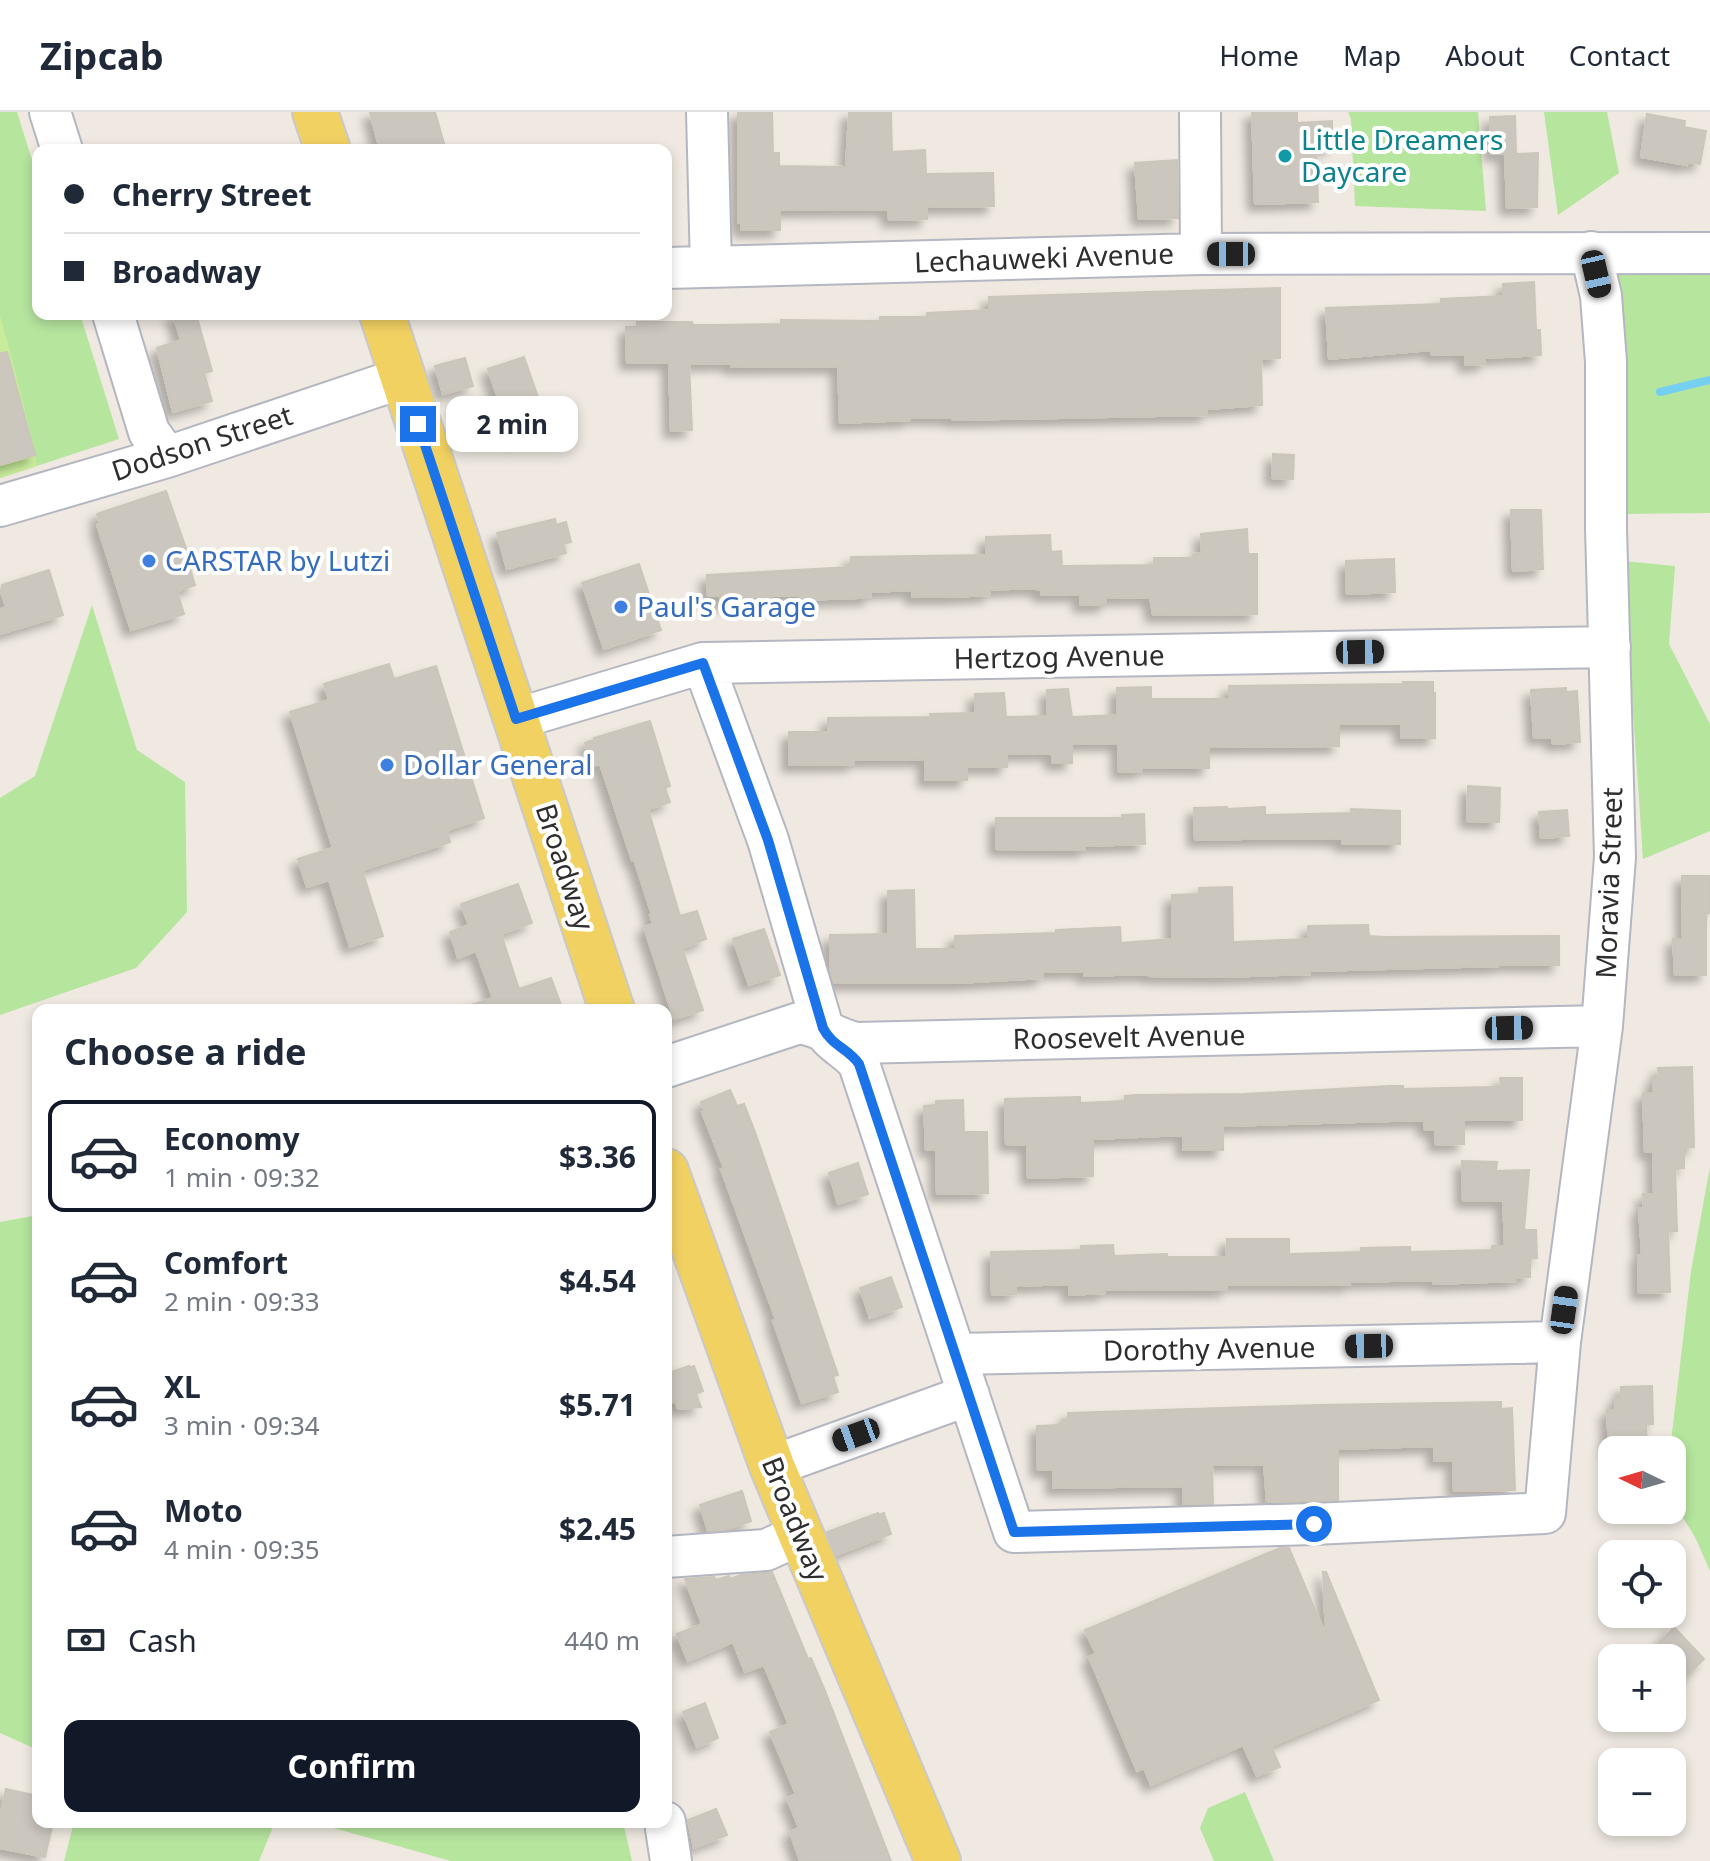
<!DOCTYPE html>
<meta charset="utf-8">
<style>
body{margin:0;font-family:"Noto Sans",sans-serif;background:#f6f6f7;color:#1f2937;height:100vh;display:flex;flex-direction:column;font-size:30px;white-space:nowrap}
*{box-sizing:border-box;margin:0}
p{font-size:26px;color:#747a83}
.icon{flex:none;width:44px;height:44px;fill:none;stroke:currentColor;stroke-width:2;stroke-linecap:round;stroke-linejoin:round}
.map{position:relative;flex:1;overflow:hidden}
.panel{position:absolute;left:32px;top:892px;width:640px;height:824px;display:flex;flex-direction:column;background:#fff;border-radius:16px;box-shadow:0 4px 12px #0003}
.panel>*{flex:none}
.hud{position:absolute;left:32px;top:32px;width:640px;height:176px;border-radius:16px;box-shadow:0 4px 12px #0003;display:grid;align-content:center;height:176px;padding:0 32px;background:#fff}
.needle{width:52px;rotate:275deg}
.controls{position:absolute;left:1598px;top:1324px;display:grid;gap:16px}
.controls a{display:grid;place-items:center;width:88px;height:88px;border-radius:16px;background:#fff;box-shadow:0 4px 12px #0003;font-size:40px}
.end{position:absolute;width:36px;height:36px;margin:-18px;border:10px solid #1a73e8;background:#fff;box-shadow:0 0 0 4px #fff}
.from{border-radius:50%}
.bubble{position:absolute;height:56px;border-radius:16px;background:#fff;box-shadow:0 4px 12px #0003;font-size:26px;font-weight:700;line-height:56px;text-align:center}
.car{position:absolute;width:24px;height:48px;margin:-24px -12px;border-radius:10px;box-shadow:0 0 6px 2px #0007;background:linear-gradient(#222 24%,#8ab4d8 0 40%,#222 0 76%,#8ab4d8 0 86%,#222 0)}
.hud b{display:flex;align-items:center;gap:28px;height:76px;font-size:30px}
.hud b+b{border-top:2px solid #e0e1e3}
.hud i{width:20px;height:20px;background:#1f2937}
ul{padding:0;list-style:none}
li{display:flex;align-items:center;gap:24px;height:112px;margin:0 16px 12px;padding:0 16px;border:4px solid transparent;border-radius:16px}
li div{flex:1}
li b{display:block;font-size:30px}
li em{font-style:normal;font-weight:700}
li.active{border-color:#111827}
li>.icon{width:72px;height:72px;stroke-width:1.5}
h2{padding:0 32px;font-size:36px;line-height:96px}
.pay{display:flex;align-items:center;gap:20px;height:88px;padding:0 32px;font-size:30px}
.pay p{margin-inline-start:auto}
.action{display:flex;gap:16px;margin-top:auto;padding:16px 32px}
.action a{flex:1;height:92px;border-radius:16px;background:#111827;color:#fff;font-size:32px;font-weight:700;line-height:92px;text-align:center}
header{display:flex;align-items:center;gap:48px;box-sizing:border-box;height:112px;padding:0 40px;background:#fff;border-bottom:2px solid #e0e1e3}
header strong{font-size:38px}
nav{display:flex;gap:44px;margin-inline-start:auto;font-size:28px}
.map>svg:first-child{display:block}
.green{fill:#b6e59e}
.pitch{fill:#c9ec9a}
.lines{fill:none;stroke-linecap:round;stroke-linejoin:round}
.stream{stroke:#75cff0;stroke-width:8}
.building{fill:#cbc7bf;stroke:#cbc5ba;stroke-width:2;filter:url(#shadow)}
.minor-casing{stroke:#b4b7c1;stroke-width:44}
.major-casing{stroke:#c9c9c9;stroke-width:48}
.minor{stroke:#fff;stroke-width:40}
.major{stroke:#f2d163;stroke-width:44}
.route{stroke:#1a73e8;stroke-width:10}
.culture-dot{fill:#0f9aa8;stroke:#fff;stroke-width:3}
.shop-dot{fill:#3f7fe0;stroke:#fff;stroke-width:3}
.labels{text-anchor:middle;stroke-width:8;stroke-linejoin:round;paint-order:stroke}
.culture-label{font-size:28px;fill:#0d838f;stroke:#fff;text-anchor:start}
.street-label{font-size:28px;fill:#2e2e2e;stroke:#fff}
.shop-label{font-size:28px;fill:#366cbe;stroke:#fff;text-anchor:start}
</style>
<header>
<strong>Zipcab</strong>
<nav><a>Home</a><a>Map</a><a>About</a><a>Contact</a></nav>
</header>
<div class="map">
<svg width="1710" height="1749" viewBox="0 0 1710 1749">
<defs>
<filter id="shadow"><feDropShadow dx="-7" dy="7" stdDeviation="4" flood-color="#0004"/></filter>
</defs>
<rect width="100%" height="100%" fill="#efe9e1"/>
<path class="green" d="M0,0H17L38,67V202H80L119,327L0,366Z
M1348,0H1478L1486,99L1355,94L1351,7Z
M1544,0H1607L1619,61L1558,103Z
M1615,129L1710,130V401L1625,402Z
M1623,449L1675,454L1669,532L1710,612V719L1643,747Z
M92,493L137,638L185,670L187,800L136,856L0,903V686L35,664Z
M1710,1055V1459L1695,1425L1672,1388V1338H1670L1691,1159Z
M38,1103V1638L0,1621V1110Z
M1245,1680L1274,1749H1214L1200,1716L1208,1696Z
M74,1710H275L259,1749H64Z
M312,1710H623L632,1749H451Z"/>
<path class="pitch" d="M0,203C14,253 27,303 37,354L0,366Z"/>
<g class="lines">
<path class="stream" d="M1660,280L1710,268"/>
</g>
<path class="building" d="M370,0H435L445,35L434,38H380Z
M738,0H772L773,41H779V54L846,55L849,0H891L892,40L925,38L926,62L993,61L994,94L927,95V107L889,108L888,97L780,98V118H741V111H738Z
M1252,0H1297V11L1332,9V35L1316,36L1318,90L1255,92Z
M1647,2L1685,9L1684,15L1706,19L1700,52L1688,50L1687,53L1641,45Z
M1515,4L1516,42L1538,41L1537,95L1507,96L1505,42H1491L1490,5Z
M1177,48L1178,106L1139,107L1135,51Z
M1534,170L1536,218H1540L1541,243L1485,246V252L1465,253V242L1432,243L1431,238L1329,247L1326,196L1441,192V187L1503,184V172Z
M1280,176V246L1261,247L1262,293L1207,297V303L953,308L952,306L910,305V308L840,311L838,254L731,255V251L689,252L692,318L671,319L669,250L627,251L626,215H637V210H692L693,213H713L781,212V208L880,209V205H927V201L989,198V185Z
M173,202H196L212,259L204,261L212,289L173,300L157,236L181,228Z
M7,240L35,343L0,353V241Z
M524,245L549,316L512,328L488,257Z
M465,246L473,274L443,282L435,254Z
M1273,342L1294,343L1293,367L1272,366Z
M166,379L190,448L188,450L195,473L177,479L184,502L131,518L97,413L100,412L97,402Z
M1511,398H1541L1543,457L1513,459Z
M555,407L556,413L566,410L571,430L563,432L566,441L507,457L497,421Z
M1247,417L1248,442H1257V502L1153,503L1150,485L1106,486V493H1080V482L1041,483V478L1031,476L990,478V483L950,485H912V478L871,480L870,486H858L800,488V483L753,485V490L720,491V483L708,484L707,463L851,455V445L986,443V425L1050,423L1051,440L1061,439L1062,454L1154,453V446H1194V442L1202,441L1201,422Z
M1394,447L1395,480L1347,482L1346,449Z
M639,452L661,518L604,537L582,471Z
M49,458L63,503L0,522V497L6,496L1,478L3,477L2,473Z
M389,552L394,567L436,554L484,706L447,718L450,730L362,758L383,824L350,835L329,768L307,775L298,747L333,736L290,600L329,588L324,572Z
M1403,570H1433V581H1435V626H1401V612H1339V634L1209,635V656L1142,655V659L1119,660L1118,631L1072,632V651H1052V641L1007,642V655H967V668H925V647L854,648V652L789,653V620H828V606L931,605L930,602L975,601V582L1004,581L1006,605L1048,604L1047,578L1068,577L1072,605L1117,603V576L1151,575V587H1229V574L1404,572Z
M1566,576V580L1577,579L1580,630L1553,632L1552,625L1534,626L1531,578Z
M650,609L670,674L665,676L670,690L648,697L680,804L697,799L706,827L682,836L703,898L674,907L644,815L653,812L650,803H652L634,747L632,748L600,652L593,654L585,631L594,628V626Z
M1468,674L1500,676L1499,710L1467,709Z
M1227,695V697L1265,695V703L1351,701V697L1400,699V732H1342V727L1291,726L1195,728L1194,696Z
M1567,698L1569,724L1541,726L1539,700Z
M1144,702L1145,732L1085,734V738L996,737V706H1122V703Z
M1682,764H1710V801L1706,802V863H1675L1673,827H1683Z
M518,772L532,811L501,822L519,877L551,866L563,898H469L468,894L493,886L476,839L458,846L450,820L469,813L461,792Z
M1232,775L1233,830L1308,827V814L1368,813L1369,824L1384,825L1559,824V853L1499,852V854L1310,859V862L1223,865L1148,864V862L1084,864V859L1043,860V866L957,871H834L830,859V823L888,822V779L914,778L915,837H955V824L1056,821V818L1120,815L1121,831L1172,827V783L1199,782V776Z
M764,817L780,863L749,873L733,827Z
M1692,955L1694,1035L1684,1036V1056H1675L1677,1119H1668L1670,1180L1639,1181L1638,1143H1642L1639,1096H1644L1643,1082H1654L1653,1040H1645L1643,981H1653V966H1659L1658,956Z
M1500,966H1522V1008H1464V1032L1436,1033L1435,1018H1425L1424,1008L1223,1014V1038H1183V1023L1093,1027V1064L1028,1066L1027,1033L1006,1032L1005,987L1080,985V991L1125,989V984L1136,983L1244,982L1390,974H1403V977L1490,975L1501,974Z
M730,978L737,994L744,992L755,1020L838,1263L833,1264L838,1280L802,1291L773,1209L776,1208L721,1057L724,1056L702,1000L704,999L701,990Z
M963,988L964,1020H987L988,1081L937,1082L936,1037L926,1038L924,994L936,993V989Z
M1462,1049L1497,1050L1496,1059L1529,1058L1524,1118H1536L1537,1146H1530V1165L1516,1166V1169L1433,1172V1168L1350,1170V1173L1227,1172V1178L1105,1177V1181L1069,1183V1172L1016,1174V1182L992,1183L991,1140L1081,1138V1134L1113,1133L1114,1144L1167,1142V1145H1226L1227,1127H1289V1142L1361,1140V1136L1410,1135V1140L1492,1138V1134H1505L1503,1089H1463Z
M858,1051L868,1082L838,1092L829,1061Z
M891,1165L902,1195L870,1206L860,1176Z
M689,1254V1256L694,1254L703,1279L696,1282L701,1295L678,1297L675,1289L666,1293V1262Z
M1652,1274L1653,1312H1646L1647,1338H1609L1607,1298H1616L1615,1286H1621V1275Z
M1501,1290V1297L1512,1296L1515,1378L1454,1379L1453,1348L1434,1349V1334L1338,1337V1388L1267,1390L1264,1352L1212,1353L1213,1392H1183V1374L1053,1376V1358H1038L1037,1314L1062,1313V1308H1068V1301L1319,1293Z
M742,1379L751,1409L724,1418L708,1419L700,1393Z
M878,1401L879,1403L884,1401L891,1422L836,1443L827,1420Z
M1280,1436H1289L1326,1524L1323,1460H1326L1379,1588L1271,1634L1280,1655L1257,1664L1243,1633L1151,1673L1144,1656L1137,1659L1089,1545L1096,1542L1085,1518Z
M772,1460L808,1547L811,1546L825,1579L891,1749H800L790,1720L799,1716L787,1686L796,1682L770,1620L789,1612L764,1553L745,1560L733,1530L688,1549L677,1522L702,1512L685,1467L714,1465L716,1468L729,1464L730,1467L741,1463Z
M1672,1513L1704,1547L1672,1578V1546H1643L1672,1518Z
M705,1591L718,1626L697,1635L683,1600Z
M6,1677L38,1684V1710H53L45,1745L0,1736V1705Z
M716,1697L727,1723L694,1736L688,1708Z"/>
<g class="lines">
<defs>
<path id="minor" d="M50,0L62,38
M707,0L711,155
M1200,0L1201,142
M666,156L1201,142L1710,141
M113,202L149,320L167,345
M0,394L167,345L402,266
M703,551L768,728L823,916C832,933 849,937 859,952L1014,1420L1314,1412L1545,1401L1560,1230L1602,914L1615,745L1606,416V250L1601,184L1591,140
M516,607L703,551L1610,535
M666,955L799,911C820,914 835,926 856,931L1602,914
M955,1242L1560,1230
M772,1354L969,1283
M666,1445L766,1438L801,1422
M665,1710L671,1749"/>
<path id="major" d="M315,0L328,38
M382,202L612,898
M666,1059L772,1354L938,1749"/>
</defs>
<use href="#minor" class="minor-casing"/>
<use href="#major" class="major-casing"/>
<use href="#minor" class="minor"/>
<use href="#major" class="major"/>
</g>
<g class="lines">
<path class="route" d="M418,312L516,607L703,551L768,728L823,916C832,934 849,937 859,952L1014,1420L1314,1412"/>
</g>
<circle class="culture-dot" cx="1285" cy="44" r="8"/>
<g class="shop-dot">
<circle cx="149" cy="449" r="8"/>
<circle cx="621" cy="495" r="8"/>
<circle cx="387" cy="653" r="8"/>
</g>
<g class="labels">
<g class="culture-label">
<text x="1301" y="38">Little Dreamers<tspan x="1301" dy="32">Daycare</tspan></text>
</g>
<g class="street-label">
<text transform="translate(1044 146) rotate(-2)" y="10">Lechauweki Avenue</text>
<text transform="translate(202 331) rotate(-18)" y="10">Dodson Street</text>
<text transform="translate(1059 545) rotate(-1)" y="10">Hertzog Avenue</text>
<text transform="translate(565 755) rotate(72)" y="10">Broadway</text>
<text transform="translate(1609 771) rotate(-88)" y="10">Moravia Street</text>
<text transform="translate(1129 925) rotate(-1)" y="10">Roosevelt Avenue</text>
<text transform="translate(1209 1237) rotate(-1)" y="10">Dorothy Avenue</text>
<text transform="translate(795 1407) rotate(68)" y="10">Broadway</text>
</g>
<g class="shop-label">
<text x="165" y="459">CARSTAR by Lutzi</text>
<text x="637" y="505">Paul's Garage</text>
<text x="403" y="663">Dollar General</text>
</g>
</g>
</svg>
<div class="controls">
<a><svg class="needle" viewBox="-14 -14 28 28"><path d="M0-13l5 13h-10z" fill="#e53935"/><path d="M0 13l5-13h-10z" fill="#747a83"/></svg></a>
<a><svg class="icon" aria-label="locate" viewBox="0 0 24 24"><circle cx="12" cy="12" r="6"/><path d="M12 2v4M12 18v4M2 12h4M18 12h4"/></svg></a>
<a>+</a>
<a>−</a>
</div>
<i class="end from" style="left:1314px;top:1412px"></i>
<i class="end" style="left:418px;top:312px"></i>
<div class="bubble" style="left:446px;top:284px;width:132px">2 min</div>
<i class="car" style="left:1231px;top:142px;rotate:270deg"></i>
<i class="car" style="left:1596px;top:162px;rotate:167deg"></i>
<i class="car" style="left:1360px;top:540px;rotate:89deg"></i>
<i class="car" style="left:1509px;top:916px;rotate:89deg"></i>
<i class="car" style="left:1564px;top:1198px;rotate:8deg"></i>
<i class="car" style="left:1369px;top:1234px;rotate:269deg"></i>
<i class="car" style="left:856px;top:1323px;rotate:250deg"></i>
<div class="hud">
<b><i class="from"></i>Cherry Street</b>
<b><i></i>Broadway</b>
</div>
<section class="panel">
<h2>Choose a ride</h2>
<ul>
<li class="active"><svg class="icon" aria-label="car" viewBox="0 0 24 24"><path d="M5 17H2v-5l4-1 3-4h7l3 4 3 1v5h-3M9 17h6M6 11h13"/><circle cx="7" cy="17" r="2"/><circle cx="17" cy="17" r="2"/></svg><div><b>Economy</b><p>1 min · 09:32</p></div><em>$3.36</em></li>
<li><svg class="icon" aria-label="car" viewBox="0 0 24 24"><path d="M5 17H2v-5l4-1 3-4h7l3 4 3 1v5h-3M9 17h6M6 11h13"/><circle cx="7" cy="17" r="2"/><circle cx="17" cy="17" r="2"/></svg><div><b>Comfort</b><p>2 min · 09:33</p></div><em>$4.54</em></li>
<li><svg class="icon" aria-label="car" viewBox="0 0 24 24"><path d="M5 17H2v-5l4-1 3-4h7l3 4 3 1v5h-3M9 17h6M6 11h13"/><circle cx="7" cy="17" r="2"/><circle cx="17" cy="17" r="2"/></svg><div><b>XL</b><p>3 min · 09:34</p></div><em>$5.71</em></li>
<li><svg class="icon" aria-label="car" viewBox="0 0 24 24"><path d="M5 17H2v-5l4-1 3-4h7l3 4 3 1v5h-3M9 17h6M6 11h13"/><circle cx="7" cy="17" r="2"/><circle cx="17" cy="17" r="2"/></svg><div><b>Moto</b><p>4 min · 09:35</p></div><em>$2.45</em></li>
</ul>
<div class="pay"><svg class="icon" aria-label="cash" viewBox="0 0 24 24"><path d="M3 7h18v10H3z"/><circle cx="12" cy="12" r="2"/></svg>Cash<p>440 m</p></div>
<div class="action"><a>Confirm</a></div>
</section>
</div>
